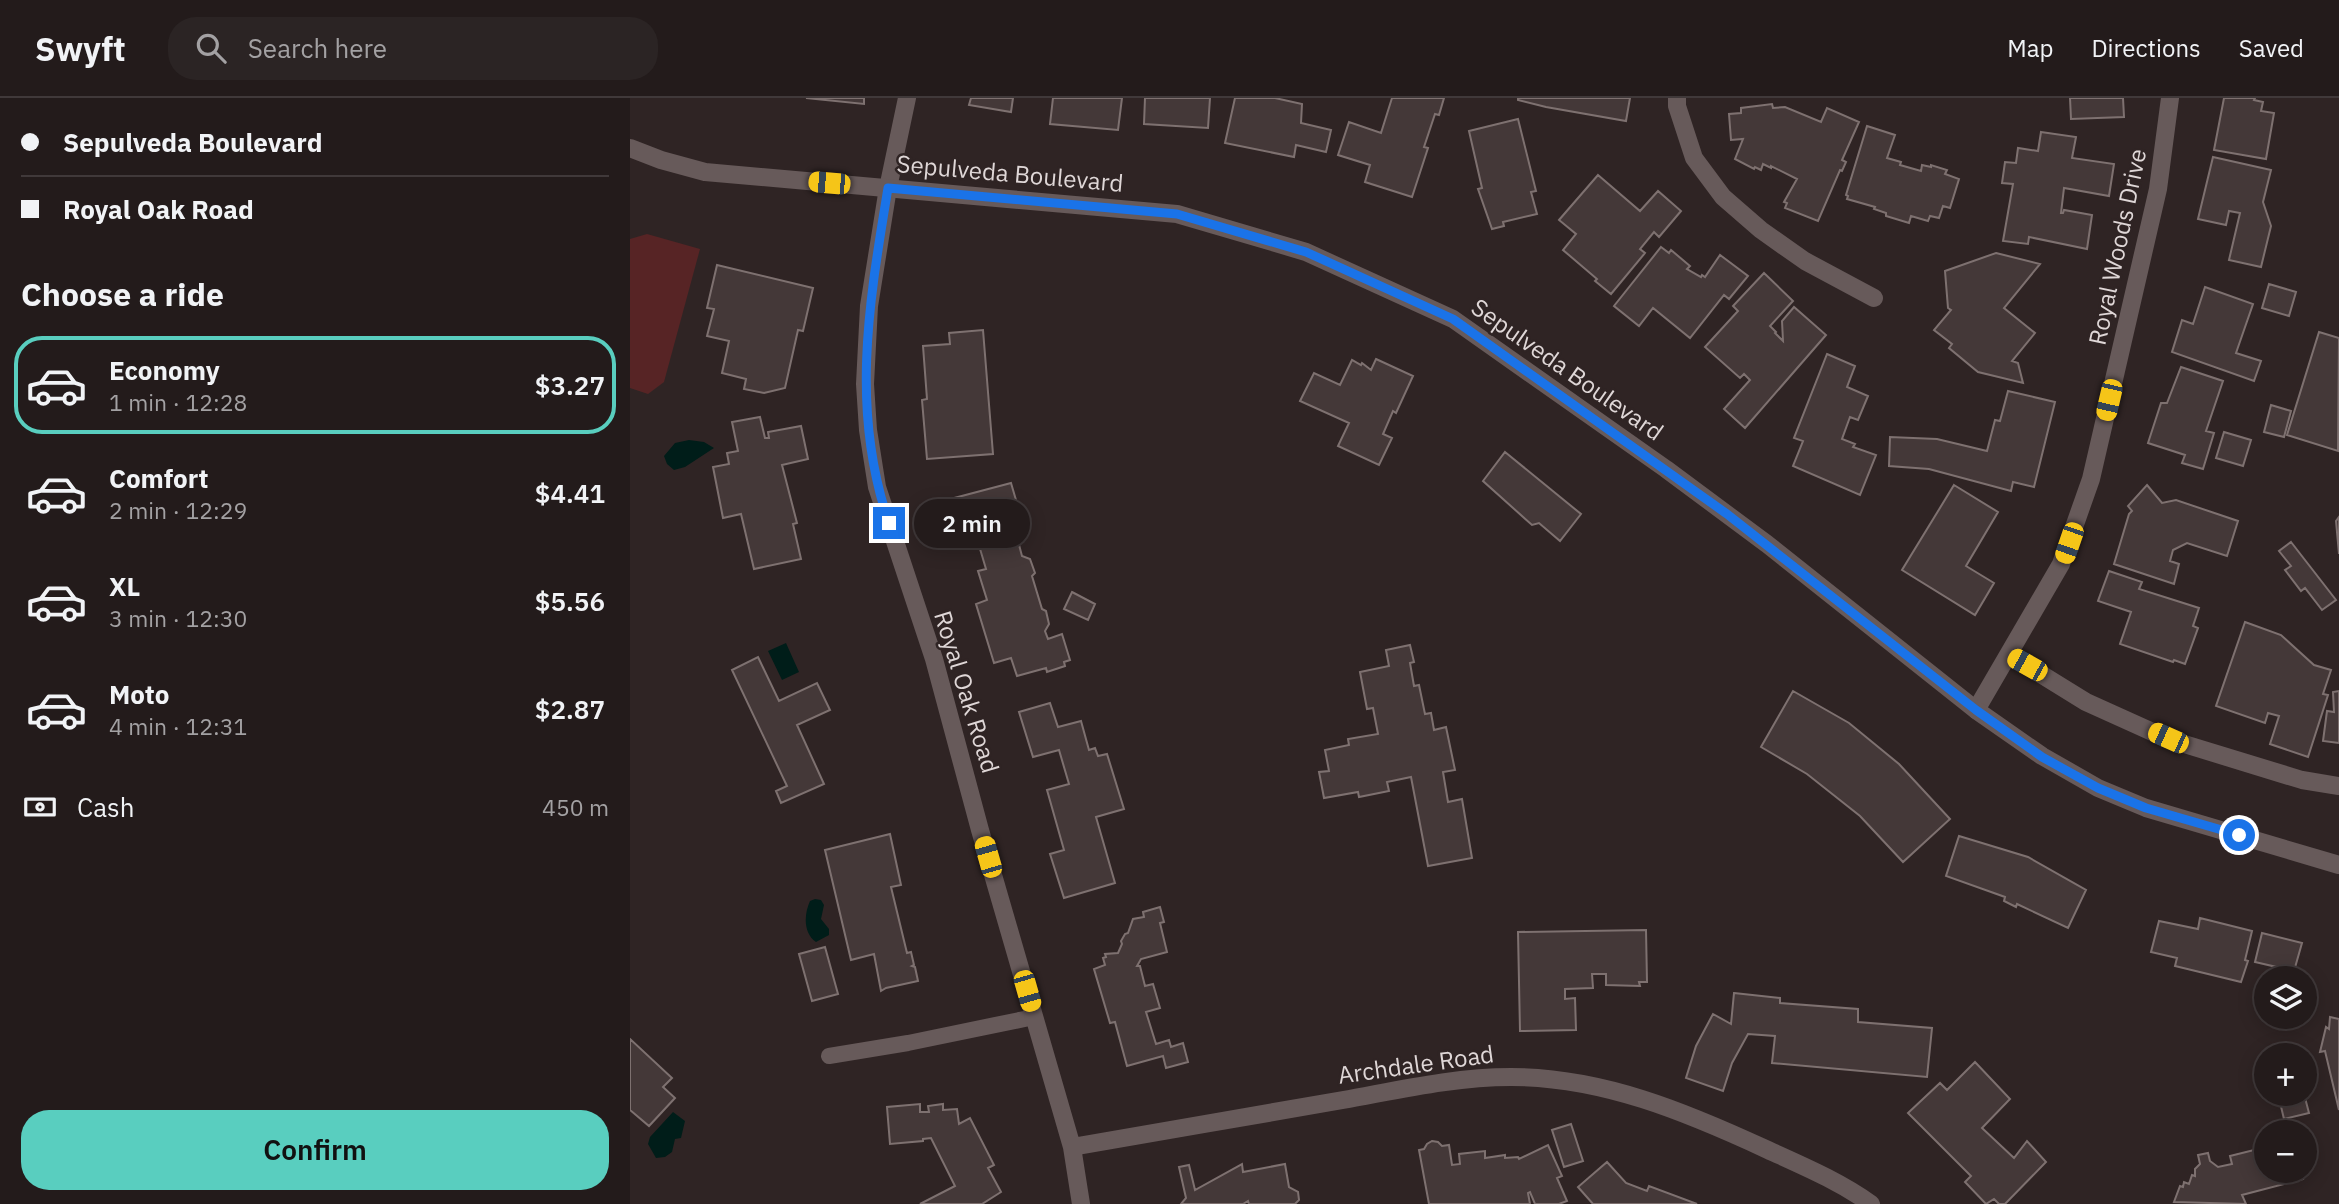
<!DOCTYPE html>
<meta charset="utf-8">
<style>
body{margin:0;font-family:"IBM Plex Sans",sans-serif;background:#2b2424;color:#f1f3f6;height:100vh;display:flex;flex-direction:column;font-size:26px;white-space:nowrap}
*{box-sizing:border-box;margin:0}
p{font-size:23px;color:#a3a1a3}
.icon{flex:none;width:38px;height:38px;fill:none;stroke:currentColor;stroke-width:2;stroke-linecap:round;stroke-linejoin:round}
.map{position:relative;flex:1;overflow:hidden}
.details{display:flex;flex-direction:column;background:#231b1b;width:630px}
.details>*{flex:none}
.hud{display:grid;align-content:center;height:154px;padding:0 21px;background:#231b1b}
.fabs{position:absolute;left:1624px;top:868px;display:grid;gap:14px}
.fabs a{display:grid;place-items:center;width:63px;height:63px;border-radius:50%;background:#231b1b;box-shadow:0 4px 18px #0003,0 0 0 2px #40393a;font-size:35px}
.end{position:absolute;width:32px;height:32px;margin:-16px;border:9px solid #1a73e8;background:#fff;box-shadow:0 0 0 4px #fff}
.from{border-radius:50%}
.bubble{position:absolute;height:49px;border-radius:24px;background:#231b1b;box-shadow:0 4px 18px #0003,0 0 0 2px #40393a;font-size:23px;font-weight:600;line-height:49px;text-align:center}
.car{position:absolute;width:21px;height:42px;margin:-21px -10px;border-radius:9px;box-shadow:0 0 5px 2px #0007;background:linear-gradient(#f5c518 24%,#345 0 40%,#f5c518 0 76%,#345 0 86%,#f5c518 0)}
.hud b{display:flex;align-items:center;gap:24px;height:66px;font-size:26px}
.hud b+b{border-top:2px solid #40393a}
.hud i{width:18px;height:18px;background:#f1f3f6}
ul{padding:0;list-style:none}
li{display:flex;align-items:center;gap:21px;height:98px;margin:0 14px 10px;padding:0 7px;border:4px solid transparent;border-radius:28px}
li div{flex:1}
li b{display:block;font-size:26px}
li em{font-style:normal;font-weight:600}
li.selected{border-color:#59cebf}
li>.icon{width:63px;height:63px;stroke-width:1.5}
h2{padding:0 21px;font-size:32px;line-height:84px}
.pay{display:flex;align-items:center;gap:18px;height:77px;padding:0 21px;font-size:26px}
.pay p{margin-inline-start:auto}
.primary-button{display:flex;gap:14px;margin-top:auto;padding:14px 21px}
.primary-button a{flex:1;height:80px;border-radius:28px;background:#59cebf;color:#111;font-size:28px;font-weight:600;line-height:80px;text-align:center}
header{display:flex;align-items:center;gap:42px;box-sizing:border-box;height:98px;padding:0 35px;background:#231b1b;border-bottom:2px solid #40393a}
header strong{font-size:33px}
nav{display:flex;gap:38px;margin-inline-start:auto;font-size:24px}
.search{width:490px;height:63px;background:#2b2424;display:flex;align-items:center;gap:18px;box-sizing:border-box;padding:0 24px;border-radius:28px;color:#a3a1a3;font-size:26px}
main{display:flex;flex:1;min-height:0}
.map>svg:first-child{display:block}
.green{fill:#572425}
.water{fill:#001d19}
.building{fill:#443838;stroke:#7e7170;stroke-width:2}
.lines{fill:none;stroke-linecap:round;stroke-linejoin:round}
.service{stroke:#675a5a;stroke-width:16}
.minor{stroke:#675a5a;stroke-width:18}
.secondary{stroke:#675a5a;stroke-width:18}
.route{stroke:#1a73e8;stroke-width:9}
.labels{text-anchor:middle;stroke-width:5;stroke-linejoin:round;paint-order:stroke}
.street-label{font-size:24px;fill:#dfd7d7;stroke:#2f2424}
</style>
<header>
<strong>Swyft</strong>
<div class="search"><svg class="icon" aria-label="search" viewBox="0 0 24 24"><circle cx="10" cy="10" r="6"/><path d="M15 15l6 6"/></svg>Search here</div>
<nav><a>Map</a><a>Directions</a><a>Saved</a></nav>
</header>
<main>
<section class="details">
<div class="hud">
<b><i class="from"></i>Sepulveda Boulevard</b>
<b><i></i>Royal Oak Road</b>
</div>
<h2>Choose a ride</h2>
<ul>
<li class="selected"><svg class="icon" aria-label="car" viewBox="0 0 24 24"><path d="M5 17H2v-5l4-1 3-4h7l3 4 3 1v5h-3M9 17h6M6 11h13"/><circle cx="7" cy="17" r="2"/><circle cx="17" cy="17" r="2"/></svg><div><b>Economy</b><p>1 min · 12:28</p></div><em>$3.27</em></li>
<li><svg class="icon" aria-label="car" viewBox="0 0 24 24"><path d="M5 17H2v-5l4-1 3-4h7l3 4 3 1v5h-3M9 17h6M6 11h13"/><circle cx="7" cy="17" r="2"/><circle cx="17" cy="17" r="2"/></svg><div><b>Comfort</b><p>2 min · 12:29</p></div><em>$4.41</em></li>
<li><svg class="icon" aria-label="car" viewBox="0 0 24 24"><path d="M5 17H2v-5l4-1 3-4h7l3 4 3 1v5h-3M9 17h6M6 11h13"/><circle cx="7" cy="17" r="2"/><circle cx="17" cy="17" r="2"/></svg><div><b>XL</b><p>3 min · 12:30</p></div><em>$5.56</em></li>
<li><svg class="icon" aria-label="car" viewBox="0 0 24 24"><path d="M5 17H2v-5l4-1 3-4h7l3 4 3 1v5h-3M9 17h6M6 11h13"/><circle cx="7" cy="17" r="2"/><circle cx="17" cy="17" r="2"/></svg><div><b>Moto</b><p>4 min · 12:31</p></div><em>$2.87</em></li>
</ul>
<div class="pay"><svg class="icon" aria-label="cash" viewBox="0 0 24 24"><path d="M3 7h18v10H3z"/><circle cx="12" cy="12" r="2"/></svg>Cash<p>450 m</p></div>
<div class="primary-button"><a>Confirm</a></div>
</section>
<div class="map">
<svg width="1709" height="1106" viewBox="0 0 1709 1106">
<rect width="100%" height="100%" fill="#2f2424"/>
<path class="green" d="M17,136L70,151L34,284L18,296L0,290V141Z"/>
<path class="water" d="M59,342L74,344L84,350L55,369L44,372L37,366L34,358L45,345Z
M156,545L169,574L152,582L138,553Z
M185,801L191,802L194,807L191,821L199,831V837L186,844C173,835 174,816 180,803Z
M43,1014L55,1023L51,1040L45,1041L42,1054L35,1059L26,1060L18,1046L20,1039Z"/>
<path class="building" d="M176,0H234V6Z
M341,0H383L381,14L339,7Z
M423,0H492L488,32L420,26Z
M515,0H580L578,30L514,26Z
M605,0H645L672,6L671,25L701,32L696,54L666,47L664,59L595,45Z
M762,0H814L809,17L805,16L794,49L798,50L782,99L735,84L740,67L708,57L719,24L751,35Z
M888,0H1000L996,23L916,9L888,2Z
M1440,0H1493L1494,19L1441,21Z
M1594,0H1625L1624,2L1633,4L1631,13L1644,15L1636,61L1584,52Z
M1142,6L1143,10L1155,9L1191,24L1197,10L1229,24L1212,62L1216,64L1212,73L1210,72L1188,123L1155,110L1157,105L1154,104L1167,81L1141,68V70L1133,66L1131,72L1125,69L1124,71L1105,61L1113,41L1101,42L1099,16L1111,15V10Z
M888,21L906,93L901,94L907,116L873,124L874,128L862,131L848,91L852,90L839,33Z
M1237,28L1265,37L1257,60L1271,64L1270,67L1291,73L1292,67L1301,69V67L1317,72L1315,76L1329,81L1320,110L1313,108L1309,120L1300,118L1298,123L1281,118L1279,125L1256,118V115L1244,111L1245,109L1217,101L1218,98L1216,97Z
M1411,34L1446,39L1442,60L1484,66L1479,98L1434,90L1431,115H1433L1434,112L1462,117L1457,151L1399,139L1398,146L1373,143L1383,86L1372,85L1375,64L1386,65L1388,50L1408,53Z
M1583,59L1641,72L1633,104L1641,128L1631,169L1599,162L1610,115L1599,113L1596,127L1568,121Z
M968,77L1010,113L1028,93L1051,113L1029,139L1024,134L1010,151L1015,155L981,196L965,183L967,181L933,152L946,136L929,122Z
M1031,149L1039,155L1041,152L1060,168L1057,171L1071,179L1072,177L1075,179L1090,157L1118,178L1099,201L1094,197L1060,240L1023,210L1009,228L984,208Z
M1366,155L1410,166L1374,210L1405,235L1382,263L1388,265L1393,285L1348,274L1319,250L1322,246L1304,232L1321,212L1318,210L1315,173Z
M87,167L183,190L173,233L168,232L155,290L134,295L114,291L116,281L92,275L99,243L77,238L84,211L77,210Z
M1134,175L1163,203L1140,228L1146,234L1145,235L1153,243L1152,223L1164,209L1196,237L1115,330L1094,311L1120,282L1114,276L1110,280L1075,249L1108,213L1103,208Z
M1639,186L1666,194L1659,218L1632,210Z
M1575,189L1623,206L1606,255L1631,263L1624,283L1542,254L1552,222L1563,226Z
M353,232L363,356L297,361L292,302L297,301L293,248L320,246L319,235Z
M1689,234L1709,240L1708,353L1657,337Z
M1197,256L1225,268L1217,289L1238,298L1228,322L1220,319L1212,341L1225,346L1223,349L1246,357L1230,397L1163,368L1173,343L1164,340Z
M746,261L783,278L766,315L763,313L753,336L762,340L749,367L708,348L719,325L670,303L684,275L710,287L722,262L731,267L732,265L741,272Z
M1551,269L1593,283L1576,333L1584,335L1573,371L1552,365L1555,357L1518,345L1531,305H1537Z
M1378,293L1425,304L1404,389L1383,384L1381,393L1299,371L1259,368L1260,339L1307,341L1357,353L1365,322L1370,323Z
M1641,307L1661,313L1654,339L1634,334Z
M130,319L135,340H139L138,334L171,328L178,361L152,367L167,425L163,426L171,461L124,471L111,416L93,420L83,369L99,366L97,355L108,353L102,324Z
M1594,334L1621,342L1613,368L1586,360Z
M875,354L951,416L930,443L909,425L902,427L853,383Z
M381,385L393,426L384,428L392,458L400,461L405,475L402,478L412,511L416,513L419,526L415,533L418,541L432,536L440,562L434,564L435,568L417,574L416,570L387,578L381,560L364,565L346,506L357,502L348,473L356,471L345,434L320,441L309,404Z
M1324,387L1368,414L1336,468L1364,485L1345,517L1272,472Z
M1517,387L1532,405L1546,402L1608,423L1597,458L1557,445L1543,452L1540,463L1549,466L1544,486L1484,466L1499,416L1502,413L1498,408Z
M1709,419V456L1706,423Z
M1661,444L1706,502L1692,512L1675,490L1671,493L1655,472L1661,468L1649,453Z
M1479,473L1512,484L1509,491L1569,510L1563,528L1568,530L1555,566L1544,562L1543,564L1490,546L1501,514L1468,503Z
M442,494L465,506L458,522L434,511Z
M1615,524L1651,537L1684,567L1701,572L1693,596L1698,597L1678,659L1640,646L1649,618L1638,615L1635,625L1586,608Z
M780,547L784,564L780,565L784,588L789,587L795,616L801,615L804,632L816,629L825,672L813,674L818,704L832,701L842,760L798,768L781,679L757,684L759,693L729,699L728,694L694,700L689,674L699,673L695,652L719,647L718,641L748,636L743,610L737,611L730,574L759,568L756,552Z
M128,559L149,603L187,585L200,612L167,627L194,686L151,705L146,693L157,688L102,572Z
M1163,593L1219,625L1269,666L1320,721L1273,764L1230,718L1177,676L1131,649Z
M1709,593V645L1693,643L1697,613L1704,614L1703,594Z
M420,605L428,629L451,623L459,652L465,650L468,658L477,656L494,711L466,719L485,785L434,800L420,756L434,752L417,692L439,686L429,652L403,659L389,614Z
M260,736L271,787L261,789L277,855L281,854L284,867L282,868L285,869L288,883L256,890L251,893L244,856L221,862L195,752Z
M1329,738L1398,759L1456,792L1438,830L1387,806L1386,809L1374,803L1375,799L1316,778Z
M530,809L534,824L530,825L537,854L511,861L507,868H510L515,888L523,886L530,910L516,914L526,946L539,942L541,949L553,945L558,964L536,970L533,958L497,968L485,924L480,925L464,871L475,867L473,860L476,859L475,856L488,855L492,846L491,843L495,836L498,835L503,821L514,819L513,814Z
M1570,820L1622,833L1615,862L1618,863L1611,884L1545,868L1547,860L1521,854L1529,823L1568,831Z
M1016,832L1017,884H1009L1010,888L976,887V876H962L963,890L935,891V901L945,900L946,932L890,933L888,834Z
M1632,835L1672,845L1664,873L1625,864Z
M195,849L208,896L182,903L169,856Z
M1104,895L1150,900V905L1228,911V924L1302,930L1297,979L1142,965L1145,938L1118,936L1102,965L1093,993L1056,980L1066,948L1083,916L1101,926Z
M1700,919L1709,921V1012L1695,953L1690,954L1696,929L1699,931Z
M0,941L42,980L33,989L45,1000L19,1028L0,1012Z
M1345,964L1380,1001L1352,1030L1384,1060L1397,1043L1416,1064L1375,1106H1369L1364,1101L1356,1106L1335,1084L1341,1078L1278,1015L1310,985L1317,992Z
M1648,996H1674L1679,1015L1654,1021Z
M290,1006V1014H299L298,1008L313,1006V1012L327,1011L329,1026L340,1020L364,1067L358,1070L371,1094L352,1106H290L325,1088L301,1040L293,1041V1043L260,1046L257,1009Z
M941,1026L953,1063L934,1069L922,1032Z
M802,1043L808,1044L812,1048L819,1047L822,1067L830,1066L829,1056L855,1053V1060L875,1057V1060L888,1059L889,1061L918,1047L932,1078L927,1080L937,1103L929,1106H905L900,1094L898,1095L900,1106H799L789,1052L794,1051L797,1046Z
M1636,1049V1073H1671L1673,1081L1612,1097L1616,1106L1544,1104L1550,1088L1553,1089L1554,1084L1559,1086L1562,1077L1565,1078V1071L1570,1066L1568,1057L1578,1055L1580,1063L1588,1069L1602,1066L1600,1058Z
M977,1064L996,1085L1017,1093L1019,1088L1067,1106H963L948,1089Z
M612,1066L613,1074L655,1066L659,1089L668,1094L669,1102L665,1106H619L618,1103L613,1106H551L556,1100L549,1069L559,1067L565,1092Z"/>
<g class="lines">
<path class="service" d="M199,958L278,945L404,919"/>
<path class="minor" d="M277,0L258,90L239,208L235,286L238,332L247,389L304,561L350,732L442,1049L451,1106
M1047,0V8L1064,60L1093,99L1131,132L1175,163L1244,200
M1380,557L1456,604L1538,641L1672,682L1709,688
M1346,612L1431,466L1461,381L1528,91L1540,0
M442,1049C532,1033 623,1018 713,1002C769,992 824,979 881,979C972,979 1056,1014 1138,1052C1173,1068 1209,1083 1241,1106"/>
<path class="secondary" d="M0,50L31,62L75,74L547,116L676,154L823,221L1036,371L1137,446L1346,612L1412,658L1468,690L1516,710L1709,767"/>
</g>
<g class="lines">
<path class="route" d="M259,425C220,312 239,205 258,90L547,116L676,154L823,221L1097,416L1346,612L1412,659L1468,690L1516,710L1609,737"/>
</g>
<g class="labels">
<g class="street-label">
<text transform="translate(380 76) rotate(5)" y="8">Sepulveda Boulevard</text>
<text transform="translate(1488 149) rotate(-78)" y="8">Royal Woods Drive</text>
<text transform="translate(937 272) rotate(35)" y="8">Sepulveda Boulevard</text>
<text transform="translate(336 594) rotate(73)" y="8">Royal Oak Road</text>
<text transform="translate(786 967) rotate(-8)" y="8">Archdale Road</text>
</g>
</g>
</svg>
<div class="fabs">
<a><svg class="icon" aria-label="layers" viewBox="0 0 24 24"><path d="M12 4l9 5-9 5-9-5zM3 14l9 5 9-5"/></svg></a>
<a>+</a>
<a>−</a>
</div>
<i class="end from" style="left:1609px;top:737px"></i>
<i class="end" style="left:259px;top:425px"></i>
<div class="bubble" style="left:284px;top:401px;width:116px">2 min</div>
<i class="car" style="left:199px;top:85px;rotate:275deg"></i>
<i class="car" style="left:1479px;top:302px;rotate:193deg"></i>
<i class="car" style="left:1439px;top:445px;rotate:199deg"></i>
<i class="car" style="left:1397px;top:567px;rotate:299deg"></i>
<i class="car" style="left:1538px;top:640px;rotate:294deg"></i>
<i class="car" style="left:358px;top:759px;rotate:344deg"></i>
<i class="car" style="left:397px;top:893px;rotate:164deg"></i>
</div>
</main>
